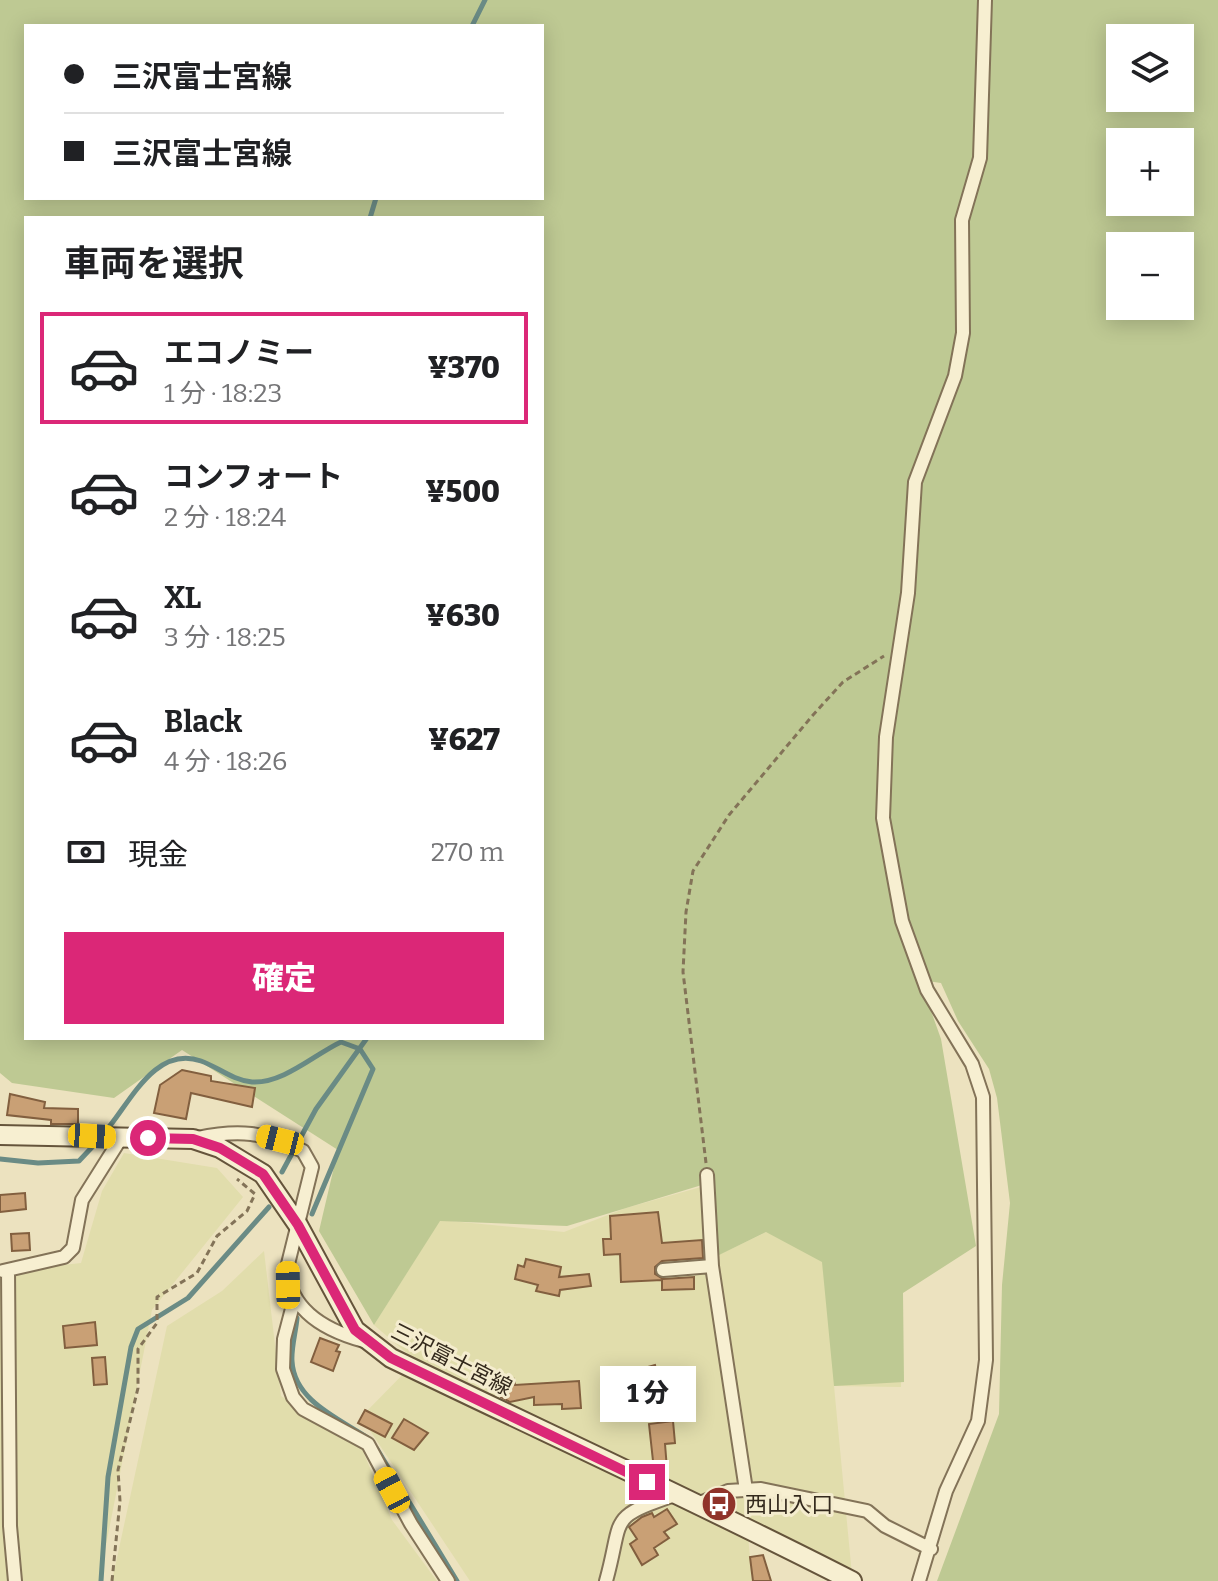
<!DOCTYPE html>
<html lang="ja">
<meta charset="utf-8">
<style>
body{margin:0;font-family:Bitter,"Noto Sans JP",serif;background:#f6f6f6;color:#202124;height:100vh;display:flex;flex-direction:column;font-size:30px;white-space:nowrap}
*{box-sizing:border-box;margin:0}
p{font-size:26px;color:#757577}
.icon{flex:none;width:44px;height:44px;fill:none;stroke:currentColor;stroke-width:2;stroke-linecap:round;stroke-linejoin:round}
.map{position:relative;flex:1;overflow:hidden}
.sheet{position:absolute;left:24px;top:216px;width:520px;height:824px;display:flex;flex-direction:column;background:#fff;border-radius:0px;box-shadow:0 4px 20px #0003}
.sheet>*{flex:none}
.hud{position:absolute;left:24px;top:24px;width:520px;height:176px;border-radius:0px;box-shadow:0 4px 20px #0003;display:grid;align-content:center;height:176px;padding:0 40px;background:#fff}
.tools{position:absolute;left:1106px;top:24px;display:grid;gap:16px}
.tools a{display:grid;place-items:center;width:88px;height:88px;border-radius:0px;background:#fff;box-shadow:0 4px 20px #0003;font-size:40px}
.end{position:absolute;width:36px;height:36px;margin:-18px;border:10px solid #db2777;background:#fff;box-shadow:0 0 0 4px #fff}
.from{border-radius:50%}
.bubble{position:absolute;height:56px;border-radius:0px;background:#fff;box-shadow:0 4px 20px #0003;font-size:26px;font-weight:800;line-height:56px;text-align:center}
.car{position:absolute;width:24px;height:48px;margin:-24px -12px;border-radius:10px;box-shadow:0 0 6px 2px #0007;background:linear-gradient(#f5c518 24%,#345 0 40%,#f5c518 0 76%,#345 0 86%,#f5c518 0)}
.hud b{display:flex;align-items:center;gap:28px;height:76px;font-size:30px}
.hud b+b{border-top:2px solid #e0e0e0}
.hud i{width:20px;height:20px;background:#202124}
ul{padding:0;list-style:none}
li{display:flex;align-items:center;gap:24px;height:112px;margin:0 16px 12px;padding:0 24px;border:4px solid transparent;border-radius:0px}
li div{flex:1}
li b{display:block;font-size:30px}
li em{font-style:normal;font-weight:800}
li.active{border-color:#db2777}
li>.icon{width:72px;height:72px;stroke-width:1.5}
h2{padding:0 40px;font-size:36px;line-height:96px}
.pay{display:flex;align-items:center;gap:20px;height:88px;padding:0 40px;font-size:30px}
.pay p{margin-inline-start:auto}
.button{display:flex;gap:16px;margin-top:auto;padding:16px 40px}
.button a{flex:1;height:92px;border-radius:0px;background:#db2777;color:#fff;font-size:32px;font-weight:800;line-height:92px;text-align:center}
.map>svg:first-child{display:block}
.farmland{fill:#e1ddac}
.green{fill:#bec993;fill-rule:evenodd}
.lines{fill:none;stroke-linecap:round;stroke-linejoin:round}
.stream{stroke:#6a8b85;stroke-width:5}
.building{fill:#c9a075;stroke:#825f3f;stroke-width:2}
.minor-casing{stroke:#837358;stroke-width:16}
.secondary-casing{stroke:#65543b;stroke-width:22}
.path{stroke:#837358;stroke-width:3;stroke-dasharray:6 4;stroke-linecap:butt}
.minor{stroke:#f7efd1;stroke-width:12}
.secondary{stroke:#f7efd1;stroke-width:18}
.route{stroke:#db2777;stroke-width:10}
.labels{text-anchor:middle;stroke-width:6;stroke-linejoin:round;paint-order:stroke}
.street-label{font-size:22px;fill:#33291c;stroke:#f4ecce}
.poi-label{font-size:22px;fill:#33291c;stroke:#f4ecce;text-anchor:start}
</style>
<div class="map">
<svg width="1218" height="1581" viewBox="0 0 1218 1581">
<rect width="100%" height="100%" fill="#ece2bf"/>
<path class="farmland" d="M124,1153L217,1168L243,1197L152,1310L99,1581H0V1272L81,1263L102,1191Z
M708,1185L712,1258L825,1204L903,1293L901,1387L834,1386L852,1575L748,1535L752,1581H470L361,1417L416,1361L374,1325L440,1220L564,1232L626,1208Z
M264,1251L281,1396L362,1449L392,1520L437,1581H112L167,1326L222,1291Z"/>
<path class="green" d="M0,0H1218V1581H937L999,1414L1002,1285L1010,1203L997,1098L989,1069L958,1021L941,983L920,980L941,1039L976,1246L903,1293L904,1382L834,1386L822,1262L766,1232L717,1256L715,1181L567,1226L440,1221L374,1325L319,1231L338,1150L182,1050L114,1098L12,1083L0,1073ZM26,26H542V198H26ZM1120,38H1180V98H1120ZM1120,142H1180V202H1120ZM26,218H542V1038H26ZM1120,246H1180V306H1120Z"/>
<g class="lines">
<path class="stream" d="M472,26L485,0
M370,218L376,198
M104,1133C128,1107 154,1044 201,1061C218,1067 232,1080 252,1082C283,1084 315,1054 341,1042L360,1049L373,1069L312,1214
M0,1159L38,1163L79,1161L95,1144
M282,1172L316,1109L367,1038
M297,1318C296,1331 291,1348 292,1361C294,1401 340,1419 368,1438
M377,1449L457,1581
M101,1581L108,1477L131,1347L138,1329L188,1298L269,1207"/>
</g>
<path class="building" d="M182,1070L211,1076V1081L255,1088L252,1107L191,1093L186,1119L154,1113L160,1085Z
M10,1094L45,1102L44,1108L78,1109V1124H51V1120L7,1115Z
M25,1193L26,1209L0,1212V1195Z
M658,1212L662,1243L702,1240L703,1258L662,1261L655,1267V1274L663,1279L694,1277V1289L662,1290V1280L621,1282L620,1254L604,1255L603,1239H611L610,1216Z
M29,1233L30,1250L12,1251L11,1234Z
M526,1259L561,1267L559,1277L589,1274L591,1286L560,1290L559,1296L536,1291L538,1285L515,1279L518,1265L524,1267Z
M95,1322L97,1345L65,1348L63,1326Z
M320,1338L339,1345L336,1351L340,1352L333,1371L311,1362Z
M105,1357L107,1384L94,1385L92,1358Z
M655,1365L660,1388L633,1395L630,1372Z
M514,1379L515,1385L579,1381L581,1408L562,1409V1404L534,1405V1397L510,1402L501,1397L498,1382Z
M365,1410L392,1424L385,1437L358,1423Z
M404,1419L428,1433L414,1450L392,1438Z
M673,1421L675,1443L665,1444L667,1469L654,1470L649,1424Z
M667,1509L677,1524L664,1532L669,1538L654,1548L658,1555L642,1565L630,1544L637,1539L629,1527L642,1517L652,1513L654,1517Z
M763,1555L771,1581H753L750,1557Z"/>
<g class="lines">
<defs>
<path id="minor" d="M197,1138C240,1129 263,1132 303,1151L312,1167L287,1268C289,1311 327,1331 364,1341
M707,1175L712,1266L746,1490
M8,1270L10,1526L15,1581
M663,1270L712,1266
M3,1271L64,1257L73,1248L82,1200L121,1138
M294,1301L284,1339L283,1369L293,1397L303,1409L368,1444L411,1524L448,1581
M695,1505L728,1491L761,1489L867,1511L885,1526L931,1549
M606,1581C624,1517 606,1518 675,1495
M919,1581L946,1491L978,1421L986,1360L983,1097L972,1064L927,990L902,921L883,818L886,737L908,593L915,482L955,376L963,333L962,220L980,158L985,0"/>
<path id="secondary" d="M0,1135L193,1139L220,1148L263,1174L298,1225L355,1330L391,1358C544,1432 700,1503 852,1581"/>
</defs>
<use href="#minor" class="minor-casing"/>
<use href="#secondary" class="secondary-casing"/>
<path class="path" d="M706,1163L683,972L686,912L693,871L729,815L813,715L843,682L884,656
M112,1581L120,1501L118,1470L138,1388V1349L157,1323V1297L197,1273L217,1236L247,1211L255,1194L237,1179"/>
<use href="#minor" class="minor"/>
<use href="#secondary" class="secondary"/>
</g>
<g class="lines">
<path class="route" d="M148,1138L193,1139L220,1148L263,1174L298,1225L355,1330L391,1358L647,1482"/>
</g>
<defs>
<symbol id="bus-disc" viewBox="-11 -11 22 22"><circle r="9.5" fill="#90332a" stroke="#f4ecce"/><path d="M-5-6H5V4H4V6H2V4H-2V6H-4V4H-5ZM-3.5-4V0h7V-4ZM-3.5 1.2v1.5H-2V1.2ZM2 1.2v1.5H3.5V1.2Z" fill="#fff"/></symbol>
</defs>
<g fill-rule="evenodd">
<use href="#bus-disc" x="699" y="1484" width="40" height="40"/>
</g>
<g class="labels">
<g class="street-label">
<text transform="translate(452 1359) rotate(27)" y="8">三沢富士宮線</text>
</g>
<g class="poi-label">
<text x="745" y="1512">西山入口</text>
</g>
</g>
</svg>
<div class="tools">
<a><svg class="icon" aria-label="layers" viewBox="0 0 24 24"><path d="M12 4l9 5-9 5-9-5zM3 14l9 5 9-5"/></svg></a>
<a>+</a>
<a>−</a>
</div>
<i class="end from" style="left:148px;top:1138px"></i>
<i class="end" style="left:647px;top:1482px"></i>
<div class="bubble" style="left:600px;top:1366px;width:96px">1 分</div>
<i class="car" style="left:92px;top:1136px;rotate:93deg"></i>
<i class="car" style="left:280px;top:1140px;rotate:284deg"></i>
<i class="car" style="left:288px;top:1285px;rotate:359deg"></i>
<i class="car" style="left:392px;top:1490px;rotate:332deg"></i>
<div class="hud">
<b><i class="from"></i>三沢富士宮線</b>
<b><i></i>三沢富士宮線</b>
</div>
<section class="sheet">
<h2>車両を選択</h2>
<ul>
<li class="active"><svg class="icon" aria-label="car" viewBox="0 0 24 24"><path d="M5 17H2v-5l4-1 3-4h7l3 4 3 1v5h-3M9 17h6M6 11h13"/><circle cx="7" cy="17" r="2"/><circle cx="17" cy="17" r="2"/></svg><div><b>エコノミー</b><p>1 分 · 18:23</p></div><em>¥370</em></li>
<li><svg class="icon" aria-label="car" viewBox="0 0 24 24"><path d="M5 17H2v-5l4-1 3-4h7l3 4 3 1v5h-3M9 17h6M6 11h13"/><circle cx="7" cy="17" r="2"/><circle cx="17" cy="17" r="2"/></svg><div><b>コンフォート</b><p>2 分 · 18:24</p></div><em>¥500</em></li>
<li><svg class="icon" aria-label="car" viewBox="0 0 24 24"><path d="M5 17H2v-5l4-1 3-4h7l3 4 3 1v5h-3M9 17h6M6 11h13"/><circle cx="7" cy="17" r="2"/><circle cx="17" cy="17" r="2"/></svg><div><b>XL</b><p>3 分 · 18:25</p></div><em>¥630</em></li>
<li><svg class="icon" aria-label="car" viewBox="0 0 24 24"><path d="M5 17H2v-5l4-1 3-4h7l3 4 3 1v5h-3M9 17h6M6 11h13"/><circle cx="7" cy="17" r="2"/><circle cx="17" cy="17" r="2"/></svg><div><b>Black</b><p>4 分 · 18:26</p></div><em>¥627</em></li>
</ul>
<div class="pay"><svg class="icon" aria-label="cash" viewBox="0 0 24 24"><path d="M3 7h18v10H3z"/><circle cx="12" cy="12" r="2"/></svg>現金<p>270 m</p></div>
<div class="button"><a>確定</a></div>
</section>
</div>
